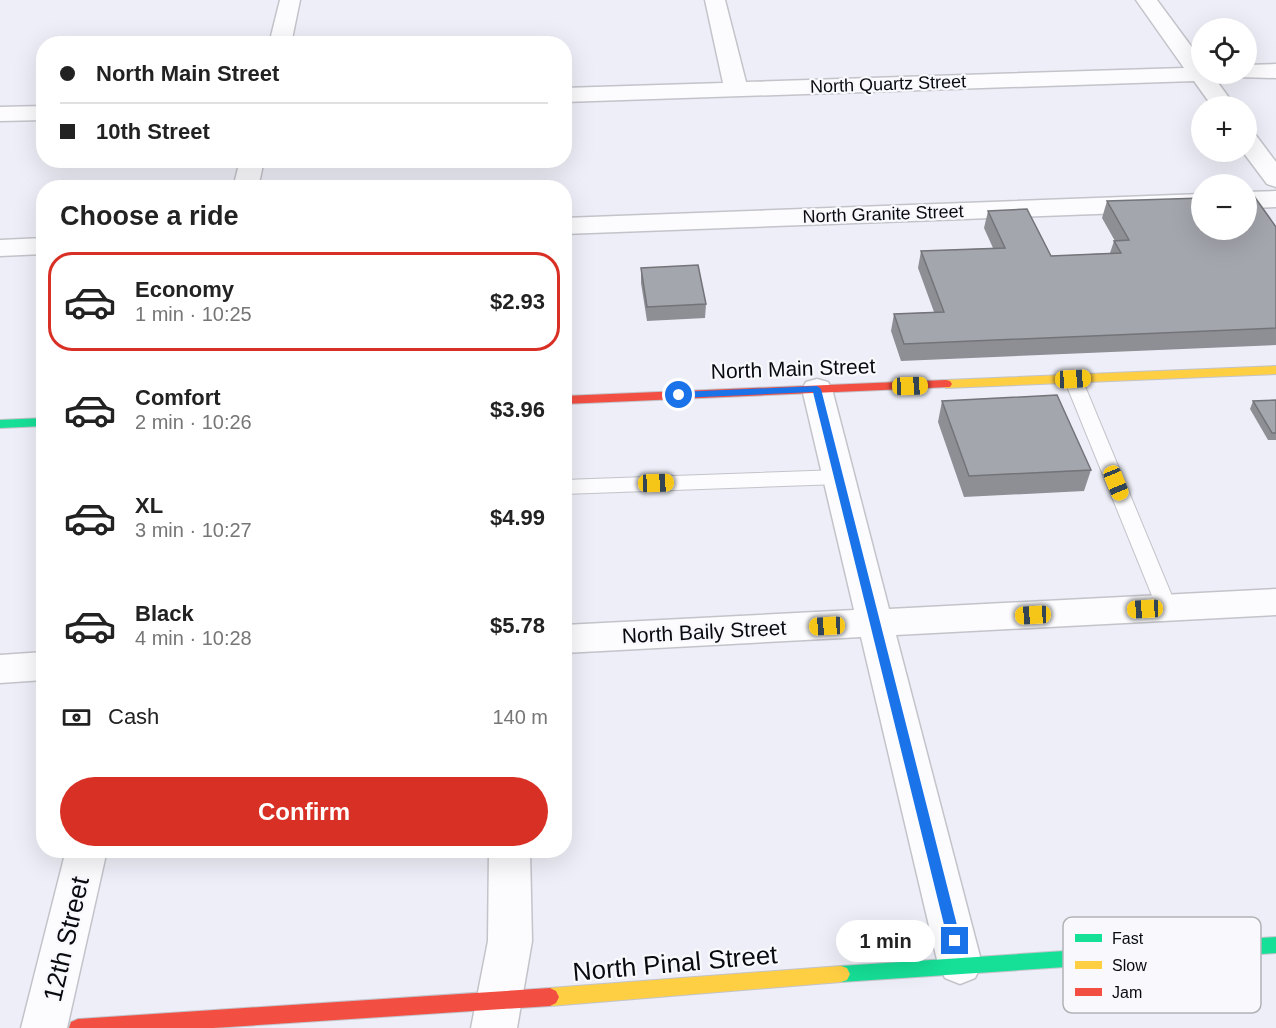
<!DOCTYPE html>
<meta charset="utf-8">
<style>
body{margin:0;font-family:Helvetica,sans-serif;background:#f6f6f6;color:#222;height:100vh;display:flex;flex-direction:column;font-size:22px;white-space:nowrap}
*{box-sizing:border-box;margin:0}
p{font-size:20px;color:#767676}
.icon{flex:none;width:33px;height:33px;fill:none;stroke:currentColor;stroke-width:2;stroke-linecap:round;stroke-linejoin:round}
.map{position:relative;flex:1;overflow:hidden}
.panel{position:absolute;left:36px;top:180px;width:536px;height:678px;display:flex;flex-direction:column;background:#fff;border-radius:24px;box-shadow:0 6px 24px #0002}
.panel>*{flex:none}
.top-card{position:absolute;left:36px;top:36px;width:536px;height:132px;border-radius:24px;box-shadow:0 6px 24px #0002;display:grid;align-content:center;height:132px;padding:0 24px;background:#fff}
.fabs{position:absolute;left:1191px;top:18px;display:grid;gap:12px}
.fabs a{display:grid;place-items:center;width:66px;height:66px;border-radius:50%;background:#fff;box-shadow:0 6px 24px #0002;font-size:30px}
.end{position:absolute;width:27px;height:27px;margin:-14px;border:8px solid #1a73e8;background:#fff;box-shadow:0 0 0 3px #fff}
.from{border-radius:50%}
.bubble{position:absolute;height:42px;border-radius:21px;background:#fff;box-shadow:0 6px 24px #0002;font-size:20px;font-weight:700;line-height:42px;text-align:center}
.car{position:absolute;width:18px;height:36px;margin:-18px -9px;border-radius:8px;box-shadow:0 0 4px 2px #0007;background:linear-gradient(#f5c518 24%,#345 0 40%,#f5c518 0 76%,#345 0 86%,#f5c518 0)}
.top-card b{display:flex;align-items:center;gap:21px;height:57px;font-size:22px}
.top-card b+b{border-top:2px solid #e0e0e0}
.top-card i{width:15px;height:15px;background:#222}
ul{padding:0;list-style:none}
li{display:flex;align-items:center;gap:18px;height:99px;margin:0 12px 9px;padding:0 12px;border:3px solid transparent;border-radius:24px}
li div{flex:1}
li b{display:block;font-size:22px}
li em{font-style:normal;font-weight:700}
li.selected{border-color:#d93025}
li>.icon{width:54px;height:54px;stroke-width:1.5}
h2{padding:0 24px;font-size:27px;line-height:72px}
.pay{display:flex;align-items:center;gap:15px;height:66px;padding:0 24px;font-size:22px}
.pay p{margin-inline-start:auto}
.action{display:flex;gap:12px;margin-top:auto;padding:12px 24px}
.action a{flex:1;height:69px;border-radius:36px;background:#d93025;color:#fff;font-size:24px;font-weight:700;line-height:69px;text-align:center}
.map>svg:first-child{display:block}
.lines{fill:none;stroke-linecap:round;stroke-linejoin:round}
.lane-casing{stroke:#c3c3ca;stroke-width:2}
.street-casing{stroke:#c3c3ca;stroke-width:3}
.fast-casing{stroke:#c3c3ca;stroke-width:2}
.slow-casing{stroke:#c3c3ca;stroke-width:2}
.jam-casing{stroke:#c3c3ca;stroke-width:2}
.lane{fill:#fcfcfe;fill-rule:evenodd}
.street{fill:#fcfcfe;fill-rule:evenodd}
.fast{fill:#16e098;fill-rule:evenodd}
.slow{fill:#ffcf43;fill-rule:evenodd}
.jam{fill:#f24e42;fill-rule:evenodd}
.wall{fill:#8d8f95}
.building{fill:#a4a6ad;stroke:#737479;stroke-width:1.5}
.route{fill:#1a73e8}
.labels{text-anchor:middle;stroke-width:4.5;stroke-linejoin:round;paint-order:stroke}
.far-street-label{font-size:18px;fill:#0a0b10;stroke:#f9f9fd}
.street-label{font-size:21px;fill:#0a0b10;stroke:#f9f9fd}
.near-street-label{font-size:26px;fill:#0a0b10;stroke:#f9f9fd}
.key{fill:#f9f9fd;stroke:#b1b2b6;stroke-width:1.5}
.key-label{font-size:16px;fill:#0a0b10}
</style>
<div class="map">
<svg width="1276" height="1028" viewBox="0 0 1276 1028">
<rect width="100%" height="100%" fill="#eeeef8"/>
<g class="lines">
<defs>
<path id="lane" d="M1073,373L1079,375L1082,379L1177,608L1174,614L1167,616L1160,614L1157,608L1064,379L1067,375Z
M839,470L846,472L848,477L846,482L839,484L564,494V480Z"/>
<path id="street" d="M280,0H300L291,44H269Z
M705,0H725L746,82L1184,68L1136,0H1157L1202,61V74H1223L1220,79L1216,80L1235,106H1212L1194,81L564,102V88L723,83Z
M1276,64V78L1238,77L1236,74H1246V65Z
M44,106V120L0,121V107Z
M1246,132L1255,134L1276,162V187L1267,184L1243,152H1246Z
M240,160H264L258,188H233Z
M1276,191V207L1246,208V192Z
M1202,194V210L564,234V218Z
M44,238V254L0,256V240Z
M817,379L828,382L832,389L889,609L1276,589V615L896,635L982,964L975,978L960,984L945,978L938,964L861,637L564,653V625L854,610L802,389L806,382Z
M44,652V680L0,683V655Z
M66,850H107L67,1028H21Z
M489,850H530L532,941L517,1028H471L488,941Z"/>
<path id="fast" d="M44,418V426L0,428V420Z
M1276,937V953L841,982L835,980L832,974L835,968L841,966Z"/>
<path id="slow" d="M1276,366V374L946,388L940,384L946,380Z
M841,966L847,968L850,974L847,980L841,982L550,1006L544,1003L541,997L544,991L550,988Z"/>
<path id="jam" d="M946,380L950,381L952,384L950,387L564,404V396Z
M550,988L556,991L559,997L556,1003L550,1006L213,1028H69L71,1022L78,1019Z"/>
</defs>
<use href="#lane" class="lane-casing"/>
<use href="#street" class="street-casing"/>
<use href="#fast" class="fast-casing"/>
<use href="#slow" class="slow-casing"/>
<use href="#jam" class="jam-casing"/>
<use href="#lane" class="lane"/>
<use href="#street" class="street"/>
<use href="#fast" class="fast"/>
<use href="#slow" class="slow"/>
<use href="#jam" class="jam"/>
</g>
<path class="wall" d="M1107,201L1276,227V345L901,361L891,331L894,314L934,312L918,268L921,251L993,248L984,228L988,211L1051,256L1110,253L1114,241H1115L1102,218Z
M641,268L706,304L705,318L647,321L641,283Z
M1276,400V440H1268L1250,409L1253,401Z
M942,401L1091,470L1084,491L964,497L938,422Z"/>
<path class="building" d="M1246,196H1254L1276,227V328L904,344L894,314L944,312L921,251L1005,248L988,211L1027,209L1051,256L1121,253L1114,241L1129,240L1107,201L1202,198V230H1246Z
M698,265L706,304L647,307L641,268Z
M1057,395L1091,470L969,476L942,401Z
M1276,400V433H1272L1253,401Z"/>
<path class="route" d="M817,386L821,389L961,941L955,947L948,941L813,392L679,398L674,395L679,392Z"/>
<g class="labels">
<g class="far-street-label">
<text transform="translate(888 84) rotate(-2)" y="6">North Quartz Street</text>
<text transform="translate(883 214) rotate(-2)" y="6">North Granite Street</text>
</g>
<g class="street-label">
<text transform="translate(793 369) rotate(-2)" y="7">North Main Street</text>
<text transform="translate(704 632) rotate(-3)" y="7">North Baily Street</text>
</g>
<g class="near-street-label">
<text transform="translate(66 939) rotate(-77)" y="9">12th Street</text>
<text transform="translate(675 963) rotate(-5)" y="9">North Pinal Street</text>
</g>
</g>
<rect x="1063" y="917" width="198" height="96" rx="9" class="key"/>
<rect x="1075" y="934" width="27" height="8" fill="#16e098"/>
<rect x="1075" y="961" width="27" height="8" fill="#ffcf43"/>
<rect x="1075" y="988" width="27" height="8" fill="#f24e42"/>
<g class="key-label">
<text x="1112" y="944">Fast</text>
<text x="1112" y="971">Slow</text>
<text x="1112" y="998">Jam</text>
</g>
</svg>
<div class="fabs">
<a><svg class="icon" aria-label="locate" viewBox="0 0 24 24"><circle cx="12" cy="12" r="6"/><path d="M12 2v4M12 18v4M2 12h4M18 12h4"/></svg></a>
<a>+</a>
<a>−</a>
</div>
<i class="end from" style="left:679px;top:395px"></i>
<i class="end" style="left:955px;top:941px"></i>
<div class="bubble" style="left:836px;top:920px;width:99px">1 min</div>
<i class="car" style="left:1073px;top:379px;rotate:87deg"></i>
<i class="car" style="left:910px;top:386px;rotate:88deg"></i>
<i class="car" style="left:656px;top:483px;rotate:88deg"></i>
<i class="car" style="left:1116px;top:483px;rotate:158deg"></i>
<i class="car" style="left:1145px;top:609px;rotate:267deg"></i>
<i class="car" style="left:1033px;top:615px;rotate:267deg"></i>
<i class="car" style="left:827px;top:626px;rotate:267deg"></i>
<div class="top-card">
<b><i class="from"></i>North Main Street</b>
<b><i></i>10th Street</b>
</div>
<section class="panel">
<h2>Choose a ride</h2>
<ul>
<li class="selected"><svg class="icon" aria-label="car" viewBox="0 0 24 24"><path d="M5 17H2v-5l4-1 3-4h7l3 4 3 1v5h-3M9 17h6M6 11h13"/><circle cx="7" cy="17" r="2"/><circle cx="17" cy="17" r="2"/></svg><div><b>Economy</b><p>1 min · 10:25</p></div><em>$2.93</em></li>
<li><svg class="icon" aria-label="car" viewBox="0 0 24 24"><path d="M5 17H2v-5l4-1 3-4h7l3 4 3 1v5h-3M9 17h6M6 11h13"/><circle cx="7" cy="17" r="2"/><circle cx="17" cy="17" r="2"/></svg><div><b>Comfort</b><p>2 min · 10:26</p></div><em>$3.96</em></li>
<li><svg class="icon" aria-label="car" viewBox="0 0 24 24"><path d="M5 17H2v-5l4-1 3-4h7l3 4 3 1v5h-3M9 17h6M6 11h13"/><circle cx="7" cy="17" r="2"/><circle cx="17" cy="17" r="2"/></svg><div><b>XL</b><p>3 min · 10:27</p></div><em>$4.99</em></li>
<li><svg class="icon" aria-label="car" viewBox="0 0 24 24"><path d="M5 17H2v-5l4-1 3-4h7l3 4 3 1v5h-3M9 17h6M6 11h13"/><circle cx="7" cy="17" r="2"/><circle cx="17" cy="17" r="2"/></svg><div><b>Black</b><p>4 min · 10:28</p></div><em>$5.78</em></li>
</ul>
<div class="pay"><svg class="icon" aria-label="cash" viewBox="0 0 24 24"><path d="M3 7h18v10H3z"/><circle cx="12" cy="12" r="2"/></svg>Cash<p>140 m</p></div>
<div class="action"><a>Confirm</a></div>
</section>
</div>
